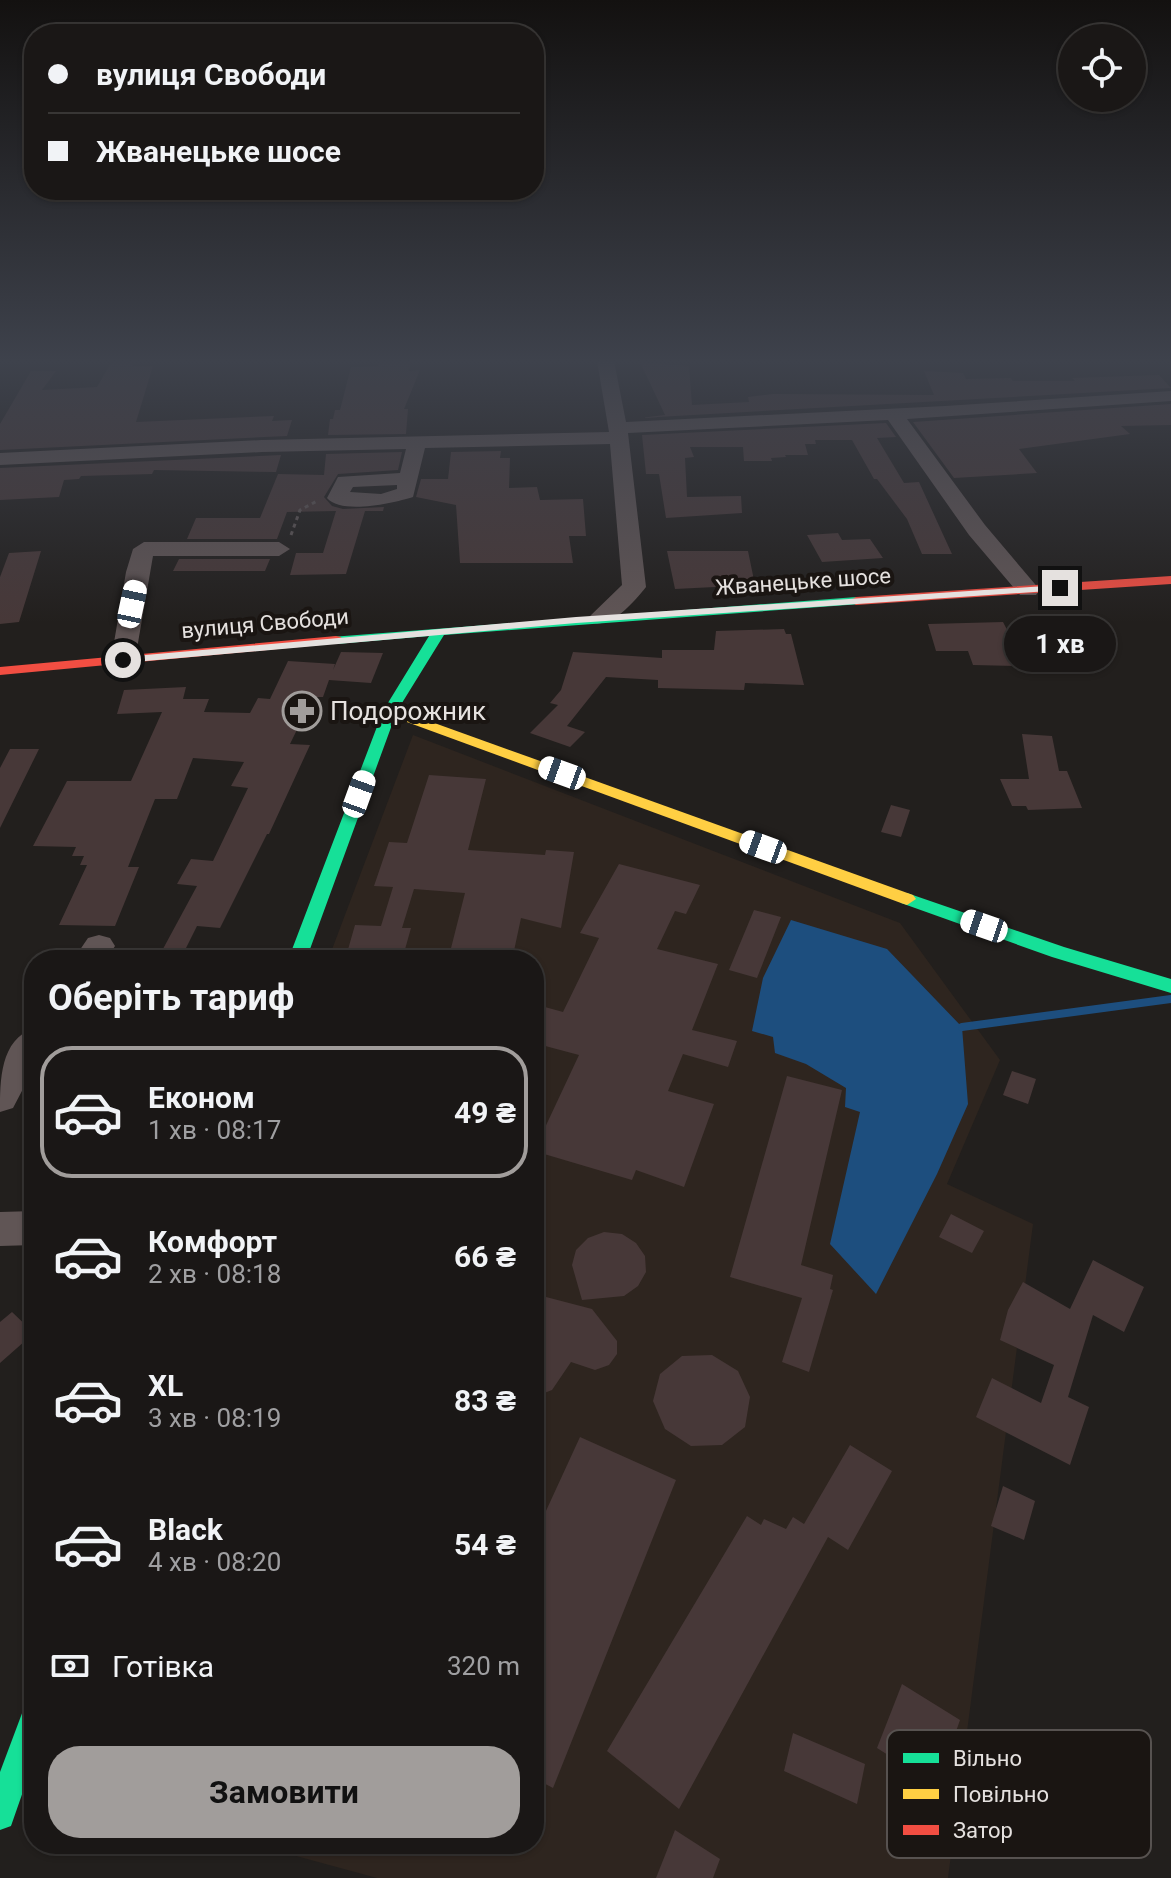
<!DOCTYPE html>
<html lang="uk">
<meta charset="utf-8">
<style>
body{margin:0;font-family:Roboto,sans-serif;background:#272423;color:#f1f3f6;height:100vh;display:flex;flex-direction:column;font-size:30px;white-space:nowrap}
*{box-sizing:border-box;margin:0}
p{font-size:26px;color:#9f9fa1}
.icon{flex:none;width:44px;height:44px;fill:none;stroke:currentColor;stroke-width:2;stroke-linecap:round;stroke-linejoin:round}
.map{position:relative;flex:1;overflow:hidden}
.side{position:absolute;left:24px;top:950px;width:520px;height:904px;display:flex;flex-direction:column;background:#1a1716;border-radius:32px;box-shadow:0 2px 6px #0004,0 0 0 2px #383635}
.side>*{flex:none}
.hud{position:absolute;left:24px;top:24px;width:520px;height:176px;border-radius:32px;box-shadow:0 2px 6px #0004,0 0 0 2px #383635;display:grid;align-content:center;height:176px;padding:0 24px;background:#1a1716}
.controls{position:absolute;left:1058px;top:24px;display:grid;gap:16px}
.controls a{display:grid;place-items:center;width:88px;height:88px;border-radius:50%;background:#1a1716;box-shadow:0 2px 6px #0004,0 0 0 2px #383635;font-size:40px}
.end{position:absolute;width:36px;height:36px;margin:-18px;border:10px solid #e5e1df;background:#111;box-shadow:0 0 0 4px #111}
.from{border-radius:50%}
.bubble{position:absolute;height:56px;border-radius:28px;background:#1a1716;box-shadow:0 2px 6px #0004,0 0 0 2px #383635;font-size:26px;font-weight:700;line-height:56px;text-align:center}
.car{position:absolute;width:24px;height:48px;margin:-24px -12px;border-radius:10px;box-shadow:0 0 6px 2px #0007;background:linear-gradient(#fff 24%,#345 0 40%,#fff 0 76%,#345 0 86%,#fff 0)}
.hud b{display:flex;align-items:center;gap:28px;height:76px;font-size:30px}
.hud b+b{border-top:2px solid #383635}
.hud i{width:20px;height:20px;background:#f1f3f6}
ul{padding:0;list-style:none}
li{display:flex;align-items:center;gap:24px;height:132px;margin:0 16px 12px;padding:0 8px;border:4px solid transparent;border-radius:32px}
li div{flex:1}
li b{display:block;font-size:30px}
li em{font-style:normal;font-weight:700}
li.on{border-color:#a19d9b}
li>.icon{width:72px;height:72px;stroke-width:1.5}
h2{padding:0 24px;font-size:36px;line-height:96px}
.pay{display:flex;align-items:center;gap:20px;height:88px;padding:0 24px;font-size:30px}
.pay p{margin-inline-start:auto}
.action{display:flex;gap:16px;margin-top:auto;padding:16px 24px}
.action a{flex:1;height:92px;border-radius:32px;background:#a19d9b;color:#111;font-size:32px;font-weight:700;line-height:92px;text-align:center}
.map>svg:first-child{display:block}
.built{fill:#2e251f}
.water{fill:#1d4e7e}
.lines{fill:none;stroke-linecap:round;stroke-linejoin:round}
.stream{stroke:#1d4e7e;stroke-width:8}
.building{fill:#473838}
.path{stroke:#5e5656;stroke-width:3;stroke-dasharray:4 4;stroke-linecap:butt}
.street{fill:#605555;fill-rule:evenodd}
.fast{fill:#16e098;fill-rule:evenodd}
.slow{fill:#ffcf43;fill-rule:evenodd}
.jam{fill:#f24e42;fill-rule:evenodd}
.route{fill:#e5e1df}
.labels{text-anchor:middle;stroke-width:8;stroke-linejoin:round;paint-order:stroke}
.far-street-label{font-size:22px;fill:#e5e1df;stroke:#1a1512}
.poi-label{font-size:26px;fill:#e5e1df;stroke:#1a1512;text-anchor:start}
.key{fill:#1a1512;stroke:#575250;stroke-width:2}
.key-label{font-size:22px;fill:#e5e1df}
</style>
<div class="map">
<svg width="1171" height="1878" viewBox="0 0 1171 1878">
<rect width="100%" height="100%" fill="#221f1d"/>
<path class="built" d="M413,735L900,923L1000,1060L947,1184L1033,1224L948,1878H377L252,1844H534V960H328Z"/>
<path class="water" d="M791,920L887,949L962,1027L968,1104L937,1174L876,1294L830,1244L860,1112L845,1107L846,1088L806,1064L775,1053L773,1037L752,1031L763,978Z"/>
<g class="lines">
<path class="stream" d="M962,1027L1171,999"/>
</g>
<path class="building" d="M112,361H135L132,366H153L136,422L274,416L272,421L292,420L287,436L0,450V424L31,371H56L42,390L97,387Z
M379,362H411L409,371L420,370L404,409H408L406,434L328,435L330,419H333L335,410H340L351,367L378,366Z
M640,362L689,366L692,405L749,402L748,397L773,394L934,395L924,371L963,373L966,379L1011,378L1013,381H1075L1072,378L1159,375L1171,388L640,418L665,415Z
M1171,404V425L1121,426L1130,434L1019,449L1037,473L954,478L913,422Z
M886,423L896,437L877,438L904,483L919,482L952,554H922L907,519L877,479H874L852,440H815L816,444H805L808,455H785L786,457L771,458L772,461H744L743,447H690L694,457L685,458L687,497L741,496L742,513L666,518L659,474H646L642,435Z
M501,451L500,458H510L509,488L537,487L540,500L583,499L586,536H569L573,563H460L456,505L416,497L421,479H448L451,452Z
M402,452L398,470L338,474L324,497L332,506L343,509L384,507L383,511H365L346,574L290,575L296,553H323L336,511L287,512L277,539H187L196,518H260L278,474L324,475L326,454Z
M281,455L276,472L154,470L152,474L81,476L79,479L64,480L59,497L0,500V468Z
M838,533L842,540L870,539L883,558L822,562L807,535Z
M41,551L19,622L0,624V577L9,553Z
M667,551H748L755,585L675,589Z
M179,559H270L265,571H173Z
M1003,622L1015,645H1008L1016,666L973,665L968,651H936L928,624Z
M784,629L786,634H791L804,685L745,683L744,690L658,688V680L606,677L567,726L585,732L570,747L530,733L558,705L550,703L561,690L573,652L662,658V650H714L716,631Z
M341,652L383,653L371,683L329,680L323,697H313L290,744L310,745L269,834H267L220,928L197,926L180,960H157L197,886L177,884L191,859L213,861L248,788L231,786L244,762L193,758L177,799H155L128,867H139L115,926L59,925L87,865H80L84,856H72L76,847L33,846L67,781H131L162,712L117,714L124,690L186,687L183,699H209L204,712L250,713L258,698L270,699L288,661L335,664L333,670Z
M1022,734L1052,736L1059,771H1067L1082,808L1028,810L1026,806H1012L1000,779H1029Z
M10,749H39L0,828V768Z
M429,775L486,779L468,850L545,855L546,850L574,852L561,928L521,918L512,960H448L465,893L414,889L402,928H411L402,960H345L355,925L381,926L393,887L374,886L389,842L407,843Z
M891,805L910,810L901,837L881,832Z
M619,864L700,885L686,914L675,911L657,949L718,964L692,1030L737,1041L728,1067L683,1054L668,1091L714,1104L684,1187L636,1170L632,1180L534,1151L579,1055L534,1043V1004L563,1012L599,938L580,933Z
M754,910L781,917L757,978L729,970Z
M1012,1071L1036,1079L1028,1104L1003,1095Z
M787,1076L842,1090L801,1265L833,1275L830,1289L833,1290L809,1372L782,1362L802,1298L730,1277Z
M951,1214L984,1231L972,1253L939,1237Z
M604,1232L622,1234L636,1243L645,1256L646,1272L638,1286L624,1296L582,1300L572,1265L576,1250L588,1238Z
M1093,1260L1144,1287L1124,1332L1093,1315L1068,1397L1089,1407L1070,1465L976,1417L992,1378L1041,1403L1054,1365L1000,1340L1008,1310L1023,1282L1070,1309Z
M546,1297L592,1309L617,1341V1354L609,1365L595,1370L571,1362L552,1390L534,1397V1301Z
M12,1312L34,1333L0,1363V1322Z
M712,1355L738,1371L750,1397L745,1427L722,1445L691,1446L665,1429L653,1401L660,1374L682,1356Z
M580,1437L676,1480L553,1788L534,1778V1537Z
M850,1445L892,1471L848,1550L828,1537L679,1809L607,1751L747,1516L761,1525L764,1519L786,1529L793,1517L804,1524Z
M1003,1486L1035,1501L1024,1540L991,1526Z
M902,1684L960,1720L937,1786L877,1748Z
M793,1733L865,1764L857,1804L784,1771Z
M675,1830L720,1859L713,1878H656Z"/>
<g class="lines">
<path class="path" d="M291,535L300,510L317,501"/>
<path class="street" d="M597,361H614L626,422L945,406L1171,391V401L907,419L985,525L1040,590L1036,595H1020L969,535L888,420L628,433L646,587C634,602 612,628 592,623L588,618L622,585L610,444L425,448L413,497C394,503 341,515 327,498L338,477L400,473L406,449L262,452L0,465V453L262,440L609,432ZM397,485V489L381,494L350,492L353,487Z
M144,542H279L290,549L279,556H153L135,660L132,665H114L111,660L126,572L133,549Z
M99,935L110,938L115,946L106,960H73L88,938Z
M34,1028V1068L13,1108L0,1112C0,1080 0,1040 34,1028Z
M34,1211V1245L0,1246V1212Z"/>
<path class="fast" d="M856,597L861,598V604L444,635L397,711L306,960H288L383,711L429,636L336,644L331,643V637Z
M907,893L1064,947L1171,979V993L1052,957L901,903L898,899Z
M34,1703V1760L11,1826L0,1830V1772L24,1708Z"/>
<path class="slow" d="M390,707L913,895L916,899L907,905L901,903L385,714V708Z"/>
<path class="jam" d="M1171,576V584L856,605L849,601L856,597Z
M336,636L341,637V643L0,675V667Z"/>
</g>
<linearGradient id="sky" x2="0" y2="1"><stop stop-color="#131110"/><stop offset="0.58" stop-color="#3e424c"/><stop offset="1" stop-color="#3e424c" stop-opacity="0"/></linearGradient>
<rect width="1171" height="623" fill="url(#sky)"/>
<path class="route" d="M1060,585L1063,590L576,623L123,663L118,660L123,657L576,617Z"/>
<defs>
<symbol id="pharmacy-ring" viewBox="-11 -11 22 22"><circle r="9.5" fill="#1a1512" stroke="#a19d9b" stroke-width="1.5"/><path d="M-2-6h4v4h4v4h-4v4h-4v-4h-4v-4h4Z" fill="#a19d9b"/></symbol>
</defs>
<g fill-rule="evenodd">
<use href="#pharmacy-ring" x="280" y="689" width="44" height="44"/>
</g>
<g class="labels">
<g class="far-street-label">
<text transform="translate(803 581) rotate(-4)" y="8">Жванецьке шосе</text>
<text transform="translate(265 623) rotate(-5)" y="8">вулиця Свободи</text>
</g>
<g class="poi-label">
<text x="330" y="720">Подорожник</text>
</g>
</g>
<rect x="887" y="1730" width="264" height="128" rx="12" class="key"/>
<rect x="903" y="1753" width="36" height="10" fill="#16e098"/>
<rect x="903" y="1789" width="36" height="10" fill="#ffcf43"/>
<rect x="903" y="1825" width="36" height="10" fill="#f24e42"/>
<g class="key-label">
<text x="953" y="1766">Вільно</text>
<text x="953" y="1802">Повільно</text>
<text x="953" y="1838">Затор</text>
</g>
</svg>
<div class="controls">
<a><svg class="icon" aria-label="locate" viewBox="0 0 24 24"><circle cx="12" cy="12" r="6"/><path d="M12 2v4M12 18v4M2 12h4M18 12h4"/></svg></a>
</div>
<i class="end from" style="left:123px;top:660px"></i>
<i class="end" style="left:1060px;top:588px"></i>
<div class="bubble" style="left:1004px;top:616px;width:112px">1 хв</div>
<i class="car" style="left:132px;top:604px;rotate:12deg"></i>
<i class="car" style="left:562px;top:773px;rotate:290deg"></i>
<i class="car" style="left:359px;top:794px;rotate:20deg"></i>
<i class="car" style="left:763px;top:847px;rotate:290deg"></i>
<i class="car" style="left:984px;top:926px;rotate:289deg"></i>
<div class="hud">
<b><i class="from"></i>вулиця Свободи</b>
<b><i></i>Жванецьке шосе</b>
</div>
<section class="side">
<h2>Оберіть тариф</h2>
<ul>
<li class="on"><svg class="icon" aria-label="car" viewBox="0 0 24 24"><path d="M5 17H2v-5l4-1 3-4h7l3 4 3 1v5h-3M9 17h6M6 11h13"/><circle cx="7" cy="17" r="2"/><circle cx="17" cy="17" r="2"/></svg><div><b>Економ</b><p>1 хв · 08:17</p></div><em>49 ₴</em></li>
<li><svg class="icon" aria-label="car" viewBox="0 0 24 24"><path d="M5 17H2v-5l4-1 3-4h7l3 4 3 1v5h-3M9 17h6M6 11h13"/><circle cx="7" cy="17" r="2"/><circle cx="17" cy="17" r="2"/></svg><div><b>Комфорт</b><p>2 хв · 08:18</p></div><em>66 ₴</em></li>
<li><svg class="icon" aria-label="car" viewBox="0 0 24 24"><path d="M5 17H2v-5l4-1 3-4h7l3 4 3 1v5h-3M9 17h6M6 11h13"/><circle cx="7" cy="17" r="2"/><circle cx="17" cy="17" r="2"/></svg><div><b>XL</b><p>3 хв · 08:19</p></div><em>83 ₴</em></li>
<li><svg class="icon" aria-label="car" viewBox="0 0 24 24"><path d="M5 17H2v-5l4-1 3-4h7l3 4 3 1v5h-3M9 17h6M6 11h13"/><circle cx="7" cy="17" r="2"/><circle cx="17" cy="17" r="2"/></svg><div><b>Black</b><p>4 хв · 08:20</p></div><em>54 ₴</em></li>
</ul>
<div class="pay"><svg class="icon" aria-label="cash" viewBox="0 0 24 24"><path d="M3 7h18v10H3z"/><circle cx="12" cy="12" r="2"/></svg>Готівка<p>320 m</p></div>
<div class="action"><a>Замовити</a></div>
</section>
</div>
